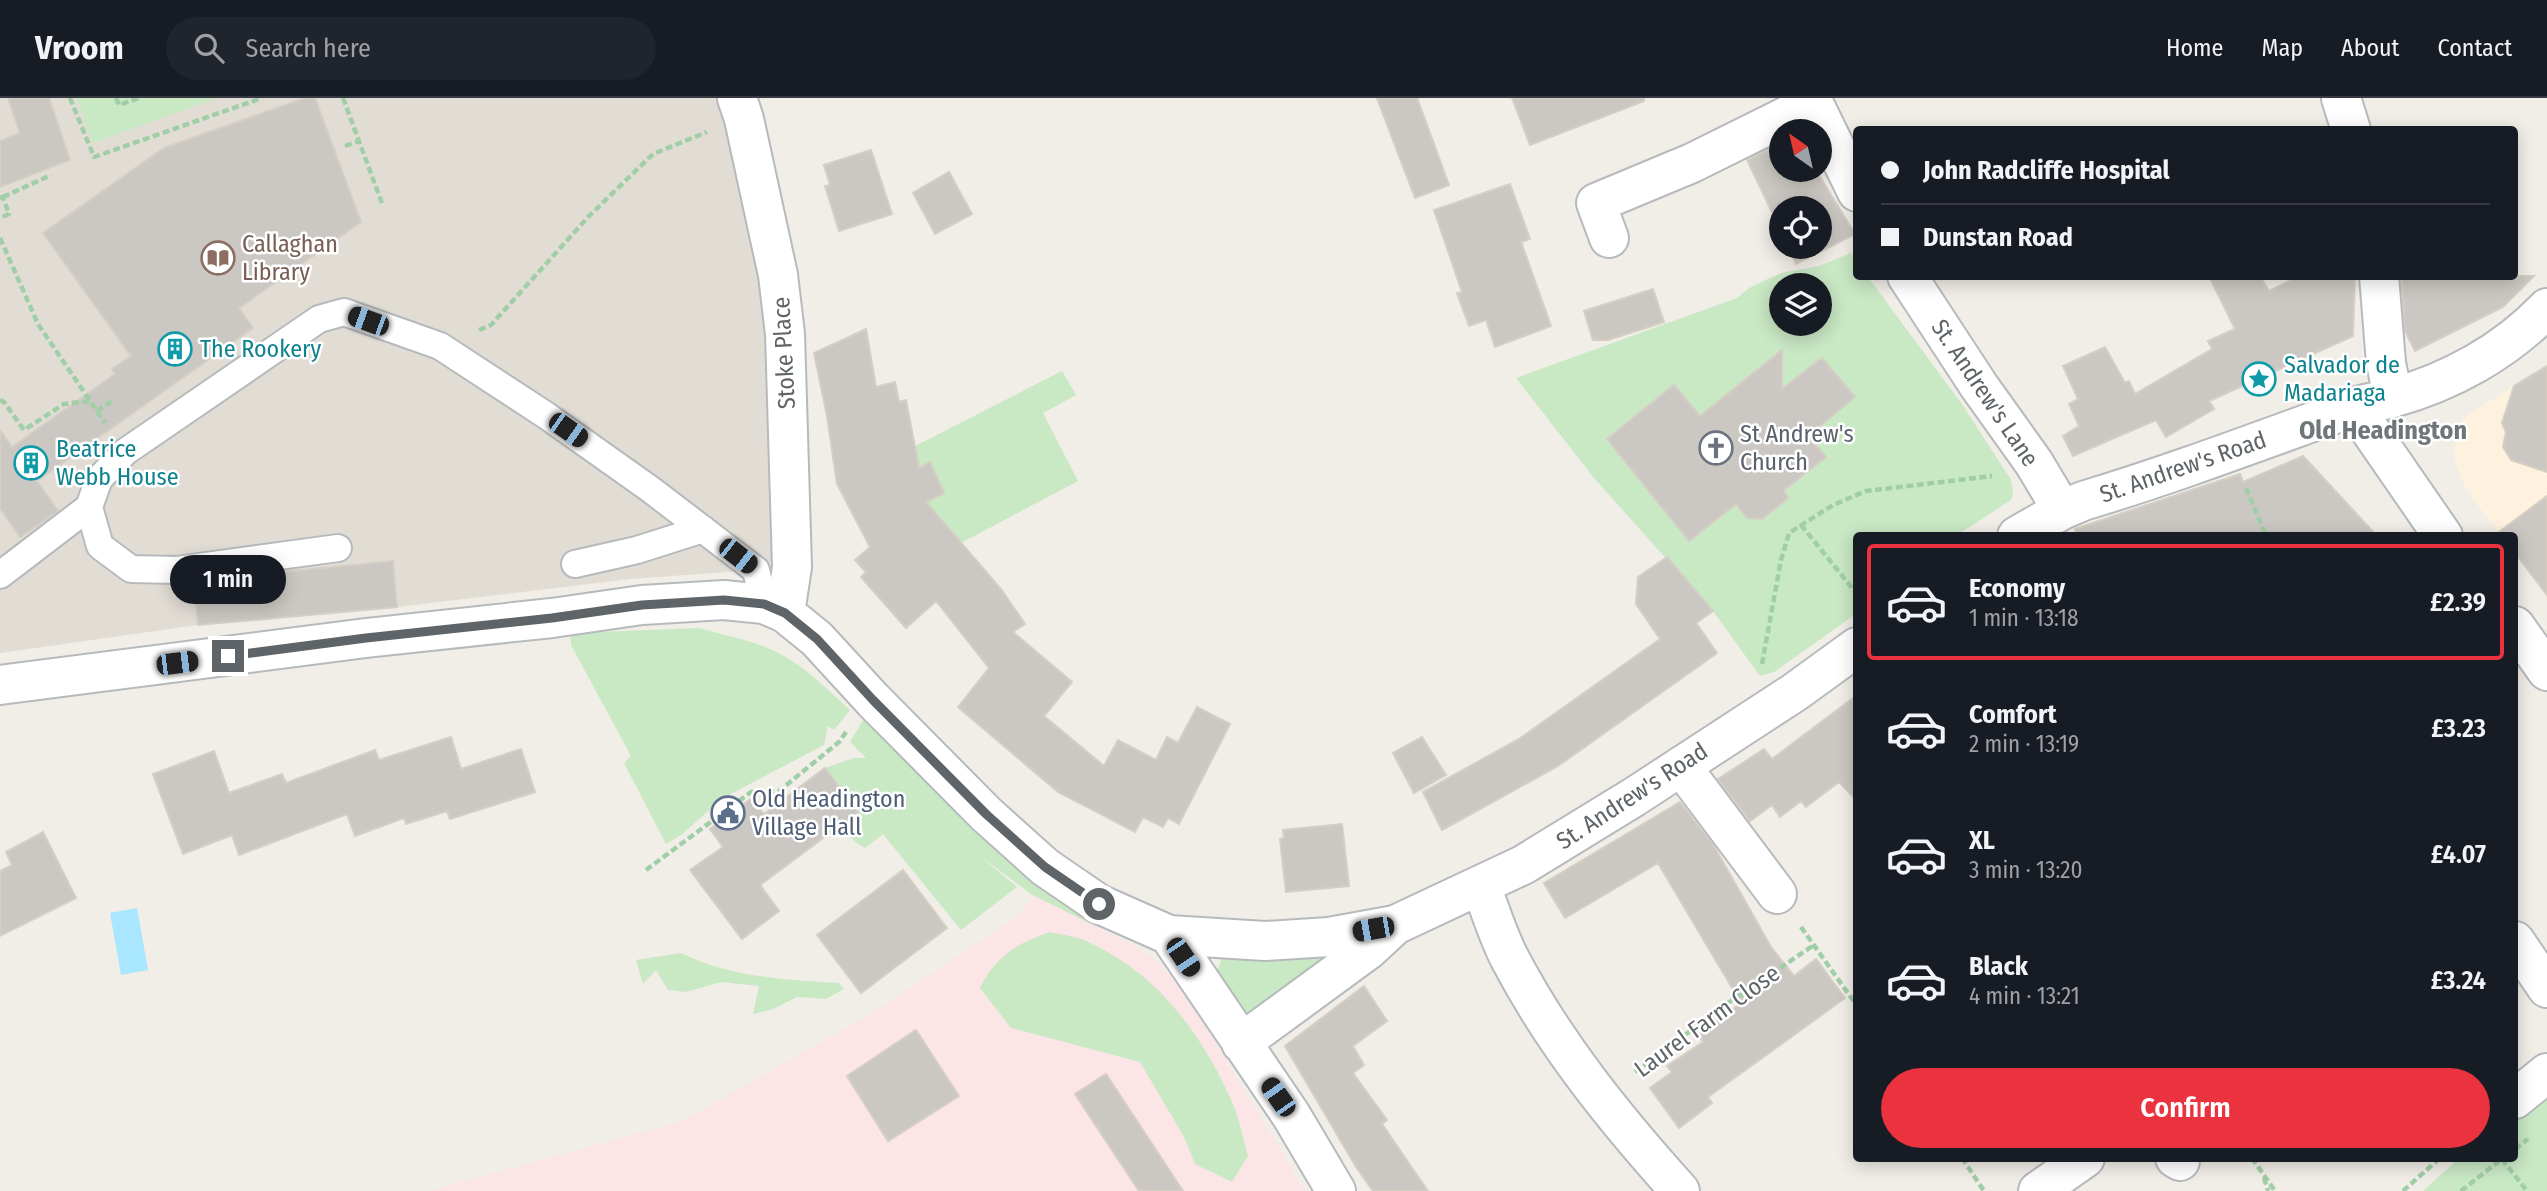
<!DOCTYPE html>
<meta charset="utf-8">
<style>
body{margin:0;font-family:"Fira Sans Condensed",sans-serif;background:#20242c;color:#f1f3f6;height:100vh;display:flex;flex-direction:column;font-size:26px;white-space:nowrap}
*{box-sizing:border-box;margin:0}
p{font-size:23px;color:#9ea1a6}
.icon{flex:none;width:38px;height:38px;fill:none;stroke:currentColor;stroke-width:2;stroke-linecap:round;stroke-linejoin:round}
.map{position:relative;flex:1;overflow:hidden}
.panel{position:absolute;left:1853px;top:434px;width:665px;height:630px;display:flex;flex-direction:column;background:#171b24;border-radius:7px;box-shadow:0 4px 18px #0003}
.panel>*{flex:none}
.top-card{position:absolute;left:1853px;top:28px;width:665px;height:154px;border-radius:7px;box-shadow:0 4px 18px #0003;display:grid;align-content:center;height:154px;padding:0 28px;background:#171b24}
.needle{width:46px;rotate:326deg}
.tools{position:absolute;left:1769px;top:21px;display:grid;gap:14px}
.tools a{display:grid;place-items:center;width:63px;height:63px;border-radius:50%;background:#171b24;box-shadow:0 4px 18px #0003;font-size:35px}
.end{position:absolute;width:32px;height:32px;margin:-16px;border:9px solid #5e6467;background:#fff;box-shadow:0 0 0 4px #fff}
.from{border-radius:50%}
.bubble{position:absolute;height:49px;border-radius:24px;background:#171b24;box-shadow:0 4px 18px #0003;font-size:23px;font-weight:600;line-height:49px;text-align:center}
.car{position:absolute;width:21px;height:42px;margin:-21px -10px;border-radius:9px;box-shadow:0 0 5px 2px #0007;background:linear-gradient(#222 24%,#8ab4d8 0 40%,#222 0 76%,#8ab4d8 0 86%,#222 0)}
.top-card b{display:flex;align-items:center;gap:24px;height:66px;font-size:26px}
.top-card b+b{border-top:2px solid #363941}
.top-card i{width:18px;height:18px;background:#f1f3f6}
ul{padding:12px 0 0;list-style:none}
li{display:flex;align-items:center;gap:21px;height:116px;margin:0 14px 10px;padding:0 14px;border:4px solid transparent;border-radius:7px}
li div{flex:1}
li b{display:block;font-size:26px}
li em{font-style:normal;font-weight:600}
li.on{border-color:#eb323f}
li>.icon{width:63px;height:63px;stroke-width:1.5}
.button{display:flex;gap:14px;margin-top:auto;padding:14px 28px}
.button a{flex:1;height:80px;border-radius:42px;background:#eb323f;color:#fff;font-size:28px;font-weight:600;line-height:80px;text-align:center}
header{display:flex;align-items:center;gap:42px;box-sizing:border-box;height:98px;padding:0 35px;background:#171b24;border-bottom:2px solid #363941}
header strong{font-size:33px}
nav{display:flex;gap:38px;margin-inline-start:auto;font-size:24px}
.search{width:490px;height:63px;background:#20242c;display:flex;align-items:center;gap:18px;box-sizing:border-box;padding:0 24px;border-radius:38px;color:#9ea1a6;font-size:26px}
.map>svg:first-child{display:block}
.commercial{fill:#fef2de}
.education{fill:#e1ddd5}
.medical{fill:#fce5e6}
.green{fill:#c9e8c4;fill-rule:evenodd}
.water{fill:#a9e6ff}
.building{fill:#cbc8c3;stroke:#d5cec5;stroke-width:2}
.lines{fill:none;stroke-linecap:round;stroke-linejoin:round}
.service-casing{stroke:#b7babd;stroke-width:30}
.minor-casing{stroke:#b7babd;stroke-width:42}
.path{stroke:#a0cea6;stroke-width:4.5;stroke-dasharray:7 3.5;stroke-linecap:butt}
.service{stroke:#fff;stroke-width:26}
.minor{stroke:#fff;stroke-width:38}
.route{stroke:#5e6467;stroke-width:9}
.labels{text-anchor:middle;stroke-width:5;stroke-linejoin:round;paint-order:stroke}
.education-label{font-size:24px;fill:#785e54;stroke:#fff;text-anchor:start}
.culture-label{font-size:24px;fill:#0d838f;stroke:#fff;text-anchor:start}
.street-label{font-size:24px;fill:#5e6467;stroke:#fff}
.worship-label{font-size:24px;fill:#5b616d;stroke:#fff;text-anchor:start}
.service-label{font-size:24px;fill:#4e5e75;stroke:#fff;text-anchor:start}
.neighbourhood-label{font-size:26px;font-weight:bold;fill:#6f7679;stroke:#fff}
</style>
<header>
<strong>Vroom</strong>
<div class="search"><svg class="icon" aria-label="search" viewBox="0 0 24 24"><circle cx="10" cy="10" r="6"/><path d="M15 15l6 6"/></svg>Search here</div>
<nav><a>Home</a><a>Map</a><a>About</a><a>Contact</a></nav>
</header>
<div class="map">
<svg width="2547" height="1093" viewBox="0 0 2547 1093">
<rect width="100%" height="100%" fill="#f1ede7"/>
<path class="commercial" d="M2547,268V416L2499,434L2479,409L2462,383L2456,368L2454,353L2458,337L2462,322L2474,313Z"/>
<path class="education" d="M0,0H722L762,182L776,318L779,460L756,472L630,481L397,509L198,527L0,555Z"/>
<path class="medical" d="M1034,797L1133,847L1158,864L1189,901L1305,1093H429L683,1023L874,914L1018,818Z"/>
<path class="green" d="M77,0H217L93,45Z
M1851,155L1857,163V178L1868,179L1964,309L2011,382L2013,394L2011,402L1957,437L1857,438V515L1774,574L1760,578L1713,513L1594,380L1516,280L1737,200L1749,190L1781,175L1819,168ZM1782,187H1820V226H1782Z
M1062,273L1076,297L1043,315L1078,383L942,455L891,421L944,394L930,365L903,377L894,359Z
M699,530C726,538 758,543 782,557C808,571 829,593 850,612L834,632L828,628L824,647L723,700L681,737L666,746L624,665L631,658L571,547L570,535Z
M865,619L946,701L1097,829L1031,796L979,757L1017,789L961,832L883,736L865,750C837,736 833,698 825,670L854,660H866L850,644Z
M1050,834C1062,837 1075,838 1086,843C1158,875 1202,936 1233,1006C1240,1022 1243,1041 1248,1058L1232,1084L1195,1066L1184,1039L1140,964L1011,930L980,890C994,859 1019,844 1050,834Z
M1336,853L1244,926L1213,883L1222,860Z
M681,855C730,879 784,882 839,885L844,891L826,901L797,899L773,911L753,916L759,888L721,884L686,894L668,892L656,872L643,886L636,862Z
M2547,990V1093H2423L2458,1061L2515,1060V1014Z"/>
<path class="water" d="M137,810L148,872L121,877L110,815Z"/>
<path class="building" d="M8,0H49L70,62L0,89V43L20,35Z
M305,0H315L361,124L239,210L253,230L37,383L58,413L20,439L0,410V332L12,349L115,276L112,271L131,258L43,135L164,50Z
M1377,0H1417L1449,87L1415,100Z
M1512,0H1644V3L1530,47Z
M1782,45V72H1816L1855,136L1796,166L1788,149H1820V110H1782V135L1747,62Z
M871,52L892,116L839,133L825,88L830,87L824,67Z
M949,74L972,116L935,136L913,95Z
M1510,86L1530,141L1521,144L1551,228L1495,249L1486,222L1469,228L1457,195L1462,194L1434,112Z
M2209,178H2260L2269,193L2299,178H2355L2353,238L2209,303L2214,311L2166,339L2156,322L2073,358L2063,338L2079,328L2069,306L2078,301L2063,268L2105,249L2125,285L2129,283L2135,296L2212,251L2208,243L2235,231Z
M2401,178H2534L2503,209L2415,253L2405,233Z
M1653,191L1664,224L1608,242H1593L1584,213Z
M866,231L876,289L895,284L899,304L906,302L919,370L930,364L944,395L926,404L1001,491L1025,526L1013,534L1072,584L1044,618L1104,668L1118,642L1156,662L1167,639L1178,645L1197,609L1230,626L1179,726L1168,720L1163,729L1143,719L1135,734L1058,694L958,609L989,570L936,503L906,530L861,479L866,474L855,462L870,449L837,386L827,318L814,255Z
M1782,252V291L1822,260L1855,299L1808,338L1826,359L1784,392L1788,400L1762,421L1747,420L1736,406L1689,443L1607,341L1674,287L1700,318Z
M2547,268V374L2511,362L2503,349L2506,334L2502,325L2514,288Z
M2303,358L2377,438H2076L2075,431L2240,376L2243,384Z
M2547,398V497L2515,455V438H2502L2499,434Z
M1667,459L1713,513L1696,525L1717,555L1558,668L1442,732L1423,694L1519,641L1660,541L1636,506L1638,479Z
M393,463L397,509L198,527L194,486L281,474Z
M1857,597V703L1839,684L1806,709L1801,703L1780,719L1772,707L1750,723L1718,681L1764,651L1772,661Z
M451,639L461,671L521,651L535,694L450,721L447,713L406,726L404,720L355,738L347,716L239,757L232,737L183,756L153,676L214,653L229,695L282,676L286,685L375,652L379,662Z
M1422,639L1446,677L1414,695L1393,655Z
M825,670L858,714L760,787L779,813L742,841L690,772L723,749L710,731L752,700L764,716Z
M1680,704L1714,748L1771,849L1794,878L1816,861L1845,900L1708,999L1712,1005L1679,1030L1650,990L1672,974L1667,968L1703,944L1698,937L1741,905L1658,765L1565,820L1544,785Z
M1342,726L1349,788L1286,794L1280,741L1284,740L1283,732Z
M43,734L76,800L0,838V773L12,767L6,754Z
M903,772L947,830L861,895L817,837Z
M1364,888L1387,923L1353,948L1364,967L1353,975L1387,1022L1382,1026L1428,1093H1373L1356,1069L1285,948Z
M916,932L959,998L888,1043L847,978Z
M1106,976L1183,1093H1139L1075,996Z"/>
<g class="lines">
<defs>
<path id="service" d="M338,450L177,472L131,471L100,448L89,409L99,381L125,354L319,221L344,214L440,248L547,318L650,391L756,472L764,506
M575,466L637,452L703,431
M0,477L89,409"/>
<path id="minor" d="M737,0L744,21L778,177L785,236L792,469L785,515
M1811,0L1857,94
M2341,0L2351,32
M1609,140L1596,105L1692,65L1813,5
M1907,178L1979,288L2034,365L2062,412
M2379,178L2386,265L2393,300
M2354,309L2443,438
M2017,438L2062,412L2083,403C2173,376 2262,342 2351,310C2364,305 2378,304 2392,300C2450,284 2505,254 2547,210
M2515,528L2547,573
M0,587L366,540L552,520L642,507L724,502L764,506L785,515L817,541L873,602L986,716L1045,769L1099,806L1169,837L1265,843L1329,839L1395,827L1523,767L1634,699L1795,594L1857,549
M1681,668L1777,796
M1481,787C1490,812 1498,838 1510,861C1555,947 1616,1022 1680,1093
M1169,837L1291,1017L1336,1093
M2515,843L2547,890
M1241,945L1368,852L1394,828
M2515,1001L2547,975
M2175,1060L2180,1063
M2038,1093L2085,1060"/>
</defs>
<use href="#service" class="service-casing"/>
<use href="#minor" class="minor-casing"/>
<path class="path" d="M70,0L94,59L262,0
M116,0L119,7L139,0
M343,0L383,108
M345,48L359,43
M3,99L51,77
M0,100L3,99L9,116L0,120
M0,140L38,226L105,325
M479,232L491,227L589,118L653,56L707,34
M0,302L4,304L24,332L64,306L90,303
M97,313L115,301
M2246,390L2266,438
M1801,427L1857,496
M1762,566L1781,462L1789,435L1833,407L1866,393L1992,378
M646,772L751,694L779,693L839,644L846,634
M1801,829L1857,908
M1635,974L1728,905L1814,847
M2515,1051L2528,1041
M1962,1060L1984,1093
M2252,1060L2275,1093
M2502,1061L2527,1093
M2264,1080L2268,1093
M2403,1093L2440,1060
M2461,1093L2503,1060"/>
<use href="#service" class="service"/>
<use href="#minor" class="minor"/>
</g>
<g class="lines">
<path class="route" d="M228,558L366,540L552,520L642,507L724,502L764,506L785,515L817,541L873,602L986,716L1045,769L1099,806"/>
</g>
<defs>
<symbol id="library-ring" viewBox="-11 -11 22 22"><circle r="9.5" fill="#fff" stroke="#8d6e63" stroke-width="1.5"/><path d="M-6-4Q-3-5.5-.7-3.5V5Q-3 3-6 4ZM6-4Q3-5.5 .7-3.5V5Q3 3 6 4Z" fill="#8d6e63"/></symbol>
<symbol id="building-ring" viewBox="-11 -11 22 22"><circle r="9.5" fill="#fff" stroke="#0f9aa8" stroke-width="1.5"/><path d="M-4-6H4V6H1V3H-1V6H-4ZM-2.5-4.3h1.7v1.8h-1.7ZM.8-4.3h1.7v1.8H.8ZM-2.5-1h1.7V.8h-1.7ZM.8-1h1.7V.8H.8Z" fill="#0f9aa8"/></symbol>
<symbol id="sight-ring" viewBox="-11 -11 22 22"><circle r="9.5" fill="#fff" stroke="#0f9aa8" stroke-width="1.5"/><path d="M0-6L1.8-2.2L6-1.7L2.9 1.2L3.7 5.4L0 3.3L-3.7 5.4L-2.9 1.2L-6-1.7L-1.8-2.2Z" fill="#0f9aa8"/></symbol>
<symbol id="church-ring" viewBox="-11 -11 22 22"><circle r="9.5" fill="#fff" stroke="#6b7280" stroke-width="1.5"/><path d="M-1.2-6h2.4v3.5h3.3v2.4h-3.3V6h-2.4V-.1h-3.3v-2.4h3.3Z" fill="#6b7280"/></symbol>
<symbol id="civic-ring" viewBox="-11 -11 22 22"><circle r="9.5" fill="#fff" stroke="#5c6f8a" stroke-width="1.5"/><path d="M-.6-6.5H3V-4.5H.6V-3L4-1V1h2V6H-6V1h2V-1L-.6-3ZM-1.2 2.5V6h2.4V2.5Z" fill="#5c6f8a"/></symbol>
</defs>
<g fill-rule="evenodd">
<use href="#library-ring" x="199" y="141" width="38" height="38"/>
<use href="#building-ring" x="156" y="232" width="38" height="38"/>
<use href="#sight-ring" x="2240" y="262" width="38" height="38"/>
<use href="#church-ring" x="1697" y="331" width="38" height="38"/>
<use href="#building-ring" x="12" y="346" width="38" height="38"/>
<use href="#civic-ring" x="709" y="696" width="38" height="38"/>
</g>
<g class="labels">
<g class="education-label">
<text x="242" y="154">Callaghan<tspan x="242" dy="28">Library</tspan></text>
</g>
<g class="culture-label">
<text x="200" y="259">The Rookery</text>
<text x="2284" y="275">Salvador de<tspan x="2284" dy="28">Madariaga</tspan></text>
<text x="56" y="359">Beatrice<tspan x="56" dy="28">Webb House</tspan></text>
</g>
<g class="street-label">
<text transform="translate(784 255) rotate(-93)" y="8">Stoke Place</text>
<text transform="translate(1985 295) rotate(56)" y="8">St. Andrew's Lane</text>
<text transform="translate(2183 369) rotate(-19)" y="8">St. Andrew's Road</text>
<text transform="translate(1632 698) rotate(-33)" y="8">St. Andrew's Road</text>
<text transform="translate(1707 923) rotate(-36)" y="8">Laurel Farm Close</text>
</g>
<g class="worship-label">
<text x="1740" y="344">St Andrew's<tspan x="1740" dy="28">Church</tspan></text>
</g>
<g class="service-label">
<text x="752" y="709">Old Headington<tspan x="752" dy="28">Village Hall</tspan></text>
</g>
<g class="neighbourhood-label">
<text x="2383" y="341">Old Headington</text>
</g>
</g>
</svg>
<div class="tools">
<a><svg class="needle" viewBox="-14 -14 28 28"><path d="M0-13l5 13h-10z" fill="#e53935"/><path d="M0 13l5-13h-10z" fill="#9ea1a6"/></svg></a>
<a><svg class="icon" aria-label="locate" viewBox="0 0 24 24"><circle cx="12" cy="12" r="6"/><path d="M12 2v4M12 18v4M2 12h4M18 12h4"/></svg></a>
<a><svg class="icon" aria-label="layers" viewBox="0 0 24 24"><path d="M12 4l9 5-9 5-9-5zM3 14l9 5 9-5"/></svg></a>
</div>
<i class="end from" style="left:1099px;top:806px"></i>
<i class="end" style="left:228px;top:558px"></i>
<div class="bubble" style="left:170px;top:457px;width:116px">1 min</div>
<i class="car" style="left:368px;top:223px;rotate:290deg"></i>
<i class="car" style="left:568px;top:332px;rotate:125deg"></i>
<i class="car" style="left:738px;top:458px;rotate:128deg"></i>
<i class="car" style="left:177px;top:565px;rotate:83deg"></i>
<i class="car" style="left:1373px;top:831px;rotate:260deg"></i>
<i class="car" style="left:1183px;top:859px;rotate:146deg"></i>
<i class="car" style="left:1278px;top:999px;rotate:325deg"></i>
<div class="top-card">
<b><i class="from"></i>John Radcliffe Hospital</b>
<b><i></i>Dunstan Road</b>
</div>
<section class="panel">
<ul>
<li class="on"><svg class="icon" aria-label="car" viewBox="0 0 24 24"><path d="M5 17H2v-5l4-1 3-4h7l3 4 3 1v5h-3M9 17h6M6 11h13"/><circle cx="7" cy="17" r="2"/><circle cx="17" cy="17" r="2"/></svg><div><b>Economy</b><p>1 min · 13:18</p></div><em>£2.39</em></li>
<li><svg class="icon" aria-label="car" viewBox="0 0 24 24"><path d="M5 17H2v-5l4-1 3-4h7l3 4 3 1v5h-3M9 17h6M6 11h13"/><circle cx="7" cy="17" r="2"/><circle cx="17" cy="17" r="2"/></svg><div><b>Comfort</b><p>2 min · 13:19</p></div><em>£3.23</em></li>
<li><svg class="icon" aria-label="car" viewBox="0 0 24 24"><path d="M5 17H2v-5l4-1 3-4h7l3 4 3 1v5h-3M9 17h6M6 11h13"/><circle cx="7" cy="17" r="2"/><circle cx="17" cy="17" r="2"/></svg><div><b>XL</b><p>3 min · 13:20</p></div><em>£4.07</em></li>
<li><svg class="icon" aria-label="car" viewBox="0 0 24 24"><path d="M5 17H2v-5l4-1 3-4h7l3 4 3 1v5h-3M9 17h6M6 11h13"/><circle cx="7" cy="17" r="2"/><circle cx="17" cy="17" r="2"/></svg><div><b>Black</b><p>4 min · 13:21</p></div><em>£3.24</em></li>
</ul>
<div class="button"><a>Confirm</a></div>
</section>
</div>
